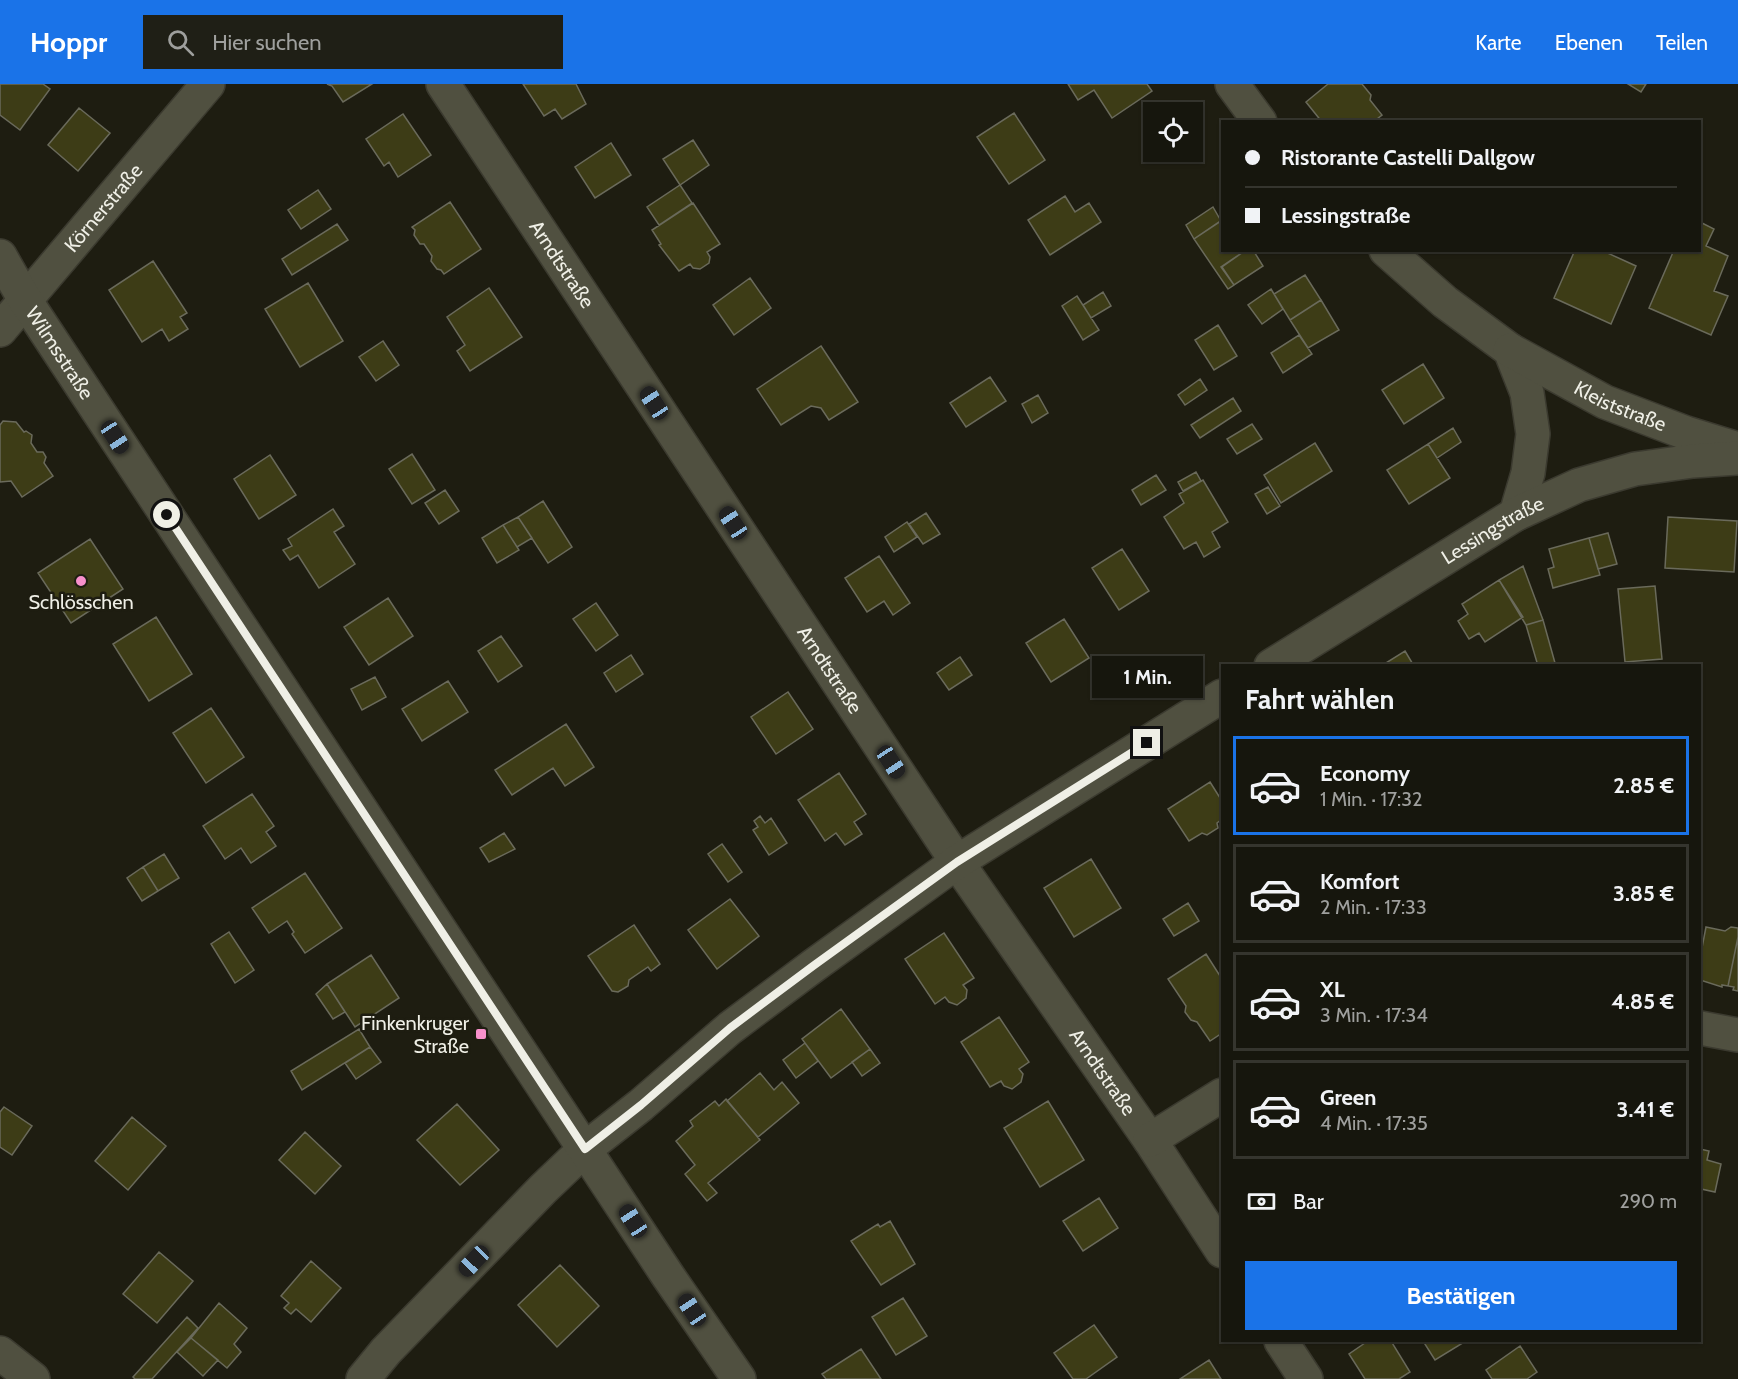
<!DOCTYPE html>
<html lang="de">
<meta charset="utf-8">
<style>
body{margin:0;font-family:Cabin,sans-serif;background:#1f1f16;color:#f1f3f6;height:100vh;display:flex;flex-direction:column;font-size:22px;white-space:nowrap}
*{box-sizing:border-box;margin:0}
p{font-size:20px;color:#9e9f9d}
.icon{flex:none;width:33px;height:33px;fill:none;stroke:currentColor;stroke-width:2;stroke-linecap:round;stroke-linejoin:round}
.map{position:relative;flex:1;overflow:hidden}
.drawer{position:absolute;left:1221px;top:580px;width:480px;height:678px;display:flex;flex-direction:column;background:#16160d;border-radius:0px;box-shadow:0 2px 4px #0004,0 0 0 2px #35352e}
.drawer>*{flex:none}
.banner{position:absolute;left:1221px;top:36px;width:480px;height:132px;border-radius:0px;box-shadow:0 2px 4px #0004,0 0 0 2px #35352e;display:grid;align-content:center;height:132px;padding:0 24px;background:#16160d}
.tools{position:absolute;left:1143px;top:18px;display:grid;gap:12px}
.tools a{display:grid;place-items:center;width:60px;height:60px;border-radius:0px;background:#16160d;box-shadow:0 2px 4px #0004,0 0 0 2px #35352e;font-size:30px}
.end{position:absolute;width:27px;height:27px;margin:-14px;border:8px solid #efefe6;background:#111;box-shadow:0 0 0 3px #111}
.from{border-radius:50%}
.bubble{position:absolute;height:42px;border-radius:0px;background:#16160d;box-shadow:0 2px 4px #0004,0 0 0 2px #35352e;font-size:20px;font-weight:700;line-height:42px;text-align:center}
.car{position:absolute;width:18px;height:36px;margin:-18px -9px;border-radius:8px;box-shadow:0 0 4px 2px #0007;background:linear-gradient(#222 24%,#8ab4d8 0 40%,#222 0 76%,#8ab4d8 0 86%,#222 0)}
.banner b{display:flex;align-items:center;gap:21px;height:57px;font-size:22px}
.banner b+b{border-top:2px solid #35352e}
.banner i{width:15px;height:15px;background:#f1f3f6}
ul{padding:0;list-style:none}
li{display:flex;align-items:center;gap:18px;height:99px;margin:0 12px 9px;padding:0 12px;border:3px solid #35352e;border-radius:0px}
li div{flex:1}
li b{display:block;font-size:22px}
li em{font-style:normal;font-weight:700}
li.current{border-color:#1a73e8}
li>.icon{width:54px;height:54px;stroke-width:1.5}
h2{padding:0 24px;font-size:27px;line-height:72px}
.pay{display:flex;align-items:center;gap:15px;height:66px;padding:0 24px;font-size:22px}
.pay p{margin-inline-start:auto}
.action{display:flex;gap:12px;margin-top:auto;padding:12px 24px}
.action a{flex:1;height:69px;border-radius:0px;background:#1a73e8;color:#fff;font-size:24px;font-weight:700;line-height:69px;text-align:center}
header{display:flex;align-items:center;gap:36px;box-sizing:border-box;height:84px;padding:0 30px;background:#1a73e8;color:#fff}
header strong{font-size:28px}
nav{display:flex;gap:33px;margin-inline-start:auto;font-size:21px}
.search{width:420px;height:54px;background:#1f1f16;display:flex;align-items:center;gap:15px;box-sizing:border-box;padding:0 21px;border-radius:0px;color:#9e9f9d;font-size:22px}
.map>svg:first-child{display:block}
.building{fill:#3d3c16;stroke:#6a6a5b;stroke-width:1.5}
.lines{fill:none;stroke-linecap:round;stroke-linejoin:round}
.minor-casing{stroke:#3b3a2f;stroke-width:36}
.tertiary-casing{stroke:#3b3a2f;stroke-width:36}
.minor{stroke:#505040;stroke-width:33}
.tertiary{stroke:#505040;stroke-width:33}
.route{stroke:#efefe6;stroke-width:8}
.poi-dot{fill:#f890cb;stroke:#1e1d11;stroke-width:2}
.labels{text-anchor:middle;stroke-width:5;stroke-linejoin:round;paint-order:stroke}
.street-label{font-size:20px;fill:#efefe6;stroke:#1e1d11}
.poi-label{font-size:20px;fill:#efefe6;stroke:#1e1d11}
</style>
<header>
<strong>Hoppr</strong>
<div class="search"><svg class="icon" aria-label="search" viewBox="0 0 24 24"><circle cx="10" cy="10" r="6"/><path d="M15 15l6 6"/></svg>Hier suchen</div>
<nav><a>Karte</a><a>Ebenen</a><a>Teilen</a></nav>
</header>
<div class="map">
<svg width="1738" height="1295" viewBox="0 0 1738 1295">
<rect width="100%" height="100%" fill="#1e1d11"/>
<path class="building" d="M0,0H43L50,5L20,46L0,31Z
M327,0H372L343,18L332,2Z
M523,0H576L586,20L562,35L555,25L544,32Z
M1068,0H1147L1152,7L1112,34L1094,6L1078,16Z
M1328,0H1362L1371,11L1370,16L1382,31L1373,38H1322L1306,18Z
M1628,0H1646L1641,8Z
M79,24L110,49L78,87L48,61Z
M1014,29L1045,76L1009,100L977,53Z
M403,30L431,71L398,93L389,78L384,82L366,55Z
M693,56L709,81L680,101L663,75Z
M611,59L631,91L595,114L575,83Z
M680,101L692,119L659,141L647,123Z
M318,106L331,125L301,145L288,126Z
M1065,112L1075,128L1089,119L1101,138L1050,171L1028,136Z
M450,118L481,165L444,190L441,186L437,185L431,177L432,172L424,160H420L414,151L415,146L412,143Z
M693,119L720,160L707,168L710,173L709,179L700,185L693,184L690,180L679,187L659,161L661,160L652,146Z
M1213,123L1221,137L1194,155L1186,141Z
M1222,136V166H1246L1221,183L1234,201L1228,205L1194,155Z
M1700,138L1714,145L1706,162L1728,172L1714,207L1728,212L1711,251L1649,224L1674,166H1700Z
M337,140L348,156L292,191L282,175Z
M1246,166H1253L1263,182L1234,201L1222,183Z
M1575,166H1601L1636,182L1611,240L1554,214Z
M153,177L187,229L180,233L188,245L169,257L162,245L142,258L109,206Z
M1305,191L1321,216L1290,236L1274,210Z
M750,194L771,224L734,251L713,221Z
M308,199L343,257L300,283L265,225Z
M489,204L522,253L470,287L457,267L465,261L447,233Z
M1271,205L1283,225L1262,240L1248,221Z
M1103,208L1111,222L1091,234L1083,221Z
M1077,212L1099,246L1083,256L1062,222Z
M1321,216L1339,246L1308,264L1290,236Z
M1218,241L1237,272L1214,286L1195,256Z
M1299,251L1312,270L1283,289L1271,269Z
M383,257L399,281L376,297L359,273Z
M821,262L858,318L829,336L821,324L811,322L781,341L757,305Z
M1423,280L1444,314L1404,340L1382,306Z
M990,293L1006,317L966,343L950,319Z
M1200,295L1207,306L1185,321L1178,311Z
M1038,311L1048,329L1032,339L1022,320Z
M1233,314L1241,327L1200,354L1191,341Z
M3,337L16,338L24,348L26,347L32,351L31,359L37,368H43L46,373L44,379L53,392L22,413L11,397L0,398V341Z
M1252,340L1262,355L1237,370L1227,355Z
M1453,344L1461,358L1437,374L1428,360Z
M1315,359L1332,387L1281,419L1264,391Z
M1428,360L1450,394L1409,420L1387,386Z
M412,370L435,406L412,420L389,385Z
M270,371L296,411L259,435L234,395Z
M1196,388L1201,397L1183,407L1178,398Z
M1156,391L1166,406L1141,421L1132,406Z
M1203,396L1228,438L1212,448L1220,463L1204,473L1196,458L1184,465L1164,433L1184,419L1179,410Z
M1268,403L1280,422L1267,430L1255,410Z
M445,406L459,427L439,440L425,419Z
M543,417L572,463L548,479L518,433Z
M333,425L344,442L334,448L355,480L319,504L298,471L290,476L283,466L292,462L288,455Z
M926,429L940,450L923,460L909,440Z
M518,433L532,454L517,463L503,441Z
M1668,433L1737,437L1734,488L1665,484Z
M907,438L917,453L894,468L885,453Z
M503,441L519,466L497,479L482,454Z
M1608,449L1617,480L1598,485L1589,454Z
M1589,454L1600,491L1553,504L1548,485L1554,483L1549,465Z
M90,455L123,505L71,539L38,489Z
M1122,465L1149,507L1119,526L1092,484Z
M879,472L910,519L893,531L884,517L867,528L845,494Z
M1523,482L1543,536L1526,541L1499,496Z
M1499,496L1523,533L1485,558L1479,549L1469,555L1458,537L1468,530L1462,520Z
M1655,502L1662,575L1625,578L1618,505Z
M388,514L413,552L369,581L344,543Z
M596,519L618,551L596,567L573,535Z
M156,533L192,590L149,617L113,560Z
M1064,535L1089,574L1051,598L1026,559Z
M1543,536L1555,579L1538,582L1526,541Z
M501,552L522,582L498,598L478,567Z
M1405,567L1414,582H1381Z
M631,571L643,590L616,608L604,589Z
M960,573L972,591L949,606L937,589Z
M375,593L386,613L362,626L351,605Z
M448,597L468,628L422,657L402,625Z
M788,608L813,645L776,670L751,633Z
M211,624L244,673L206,699L173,649Z
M566,640L594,683L565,702L553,684L512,711L495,686Z
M839,689L866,730L854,738L862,750L845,761L836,749L825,757L798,716Z
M1210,698L1222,717V735L1217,739L1218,744L1207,751L1202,749L1189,757L1168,725Z
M252,710L274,742L266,748L276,762L251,779L241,764L225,775L203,742Z
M760,732L765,739L771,734L787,759L769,771L753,746L758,743L754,737Z
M504,749L515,765L489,778L480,764Z
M722,760L742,788L728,798L708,770Z
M164,770L179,794L158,807L143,783Z
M1091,775L1121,824L1074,853L1044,804Z
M143,783L158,807L142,817L127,794Z
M305,789L342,844L305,869L292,850L294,848L287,837L269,849L252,824Z
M730,815L759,852L717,885L688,846Z
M1188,819L1199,837L1174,852L1163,835Z
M634,841L660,880L651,887L648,883L629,896L628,902L618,908L612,907L588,872Z
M1706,843L1725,847L1731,843L1738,844V853L1728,902L1722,901V903L1700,896V874Z
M229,848L254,886L235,899L211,860Z
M944,849L974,894L963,901L967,906L966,914L957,921L949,918L945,913L935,920L905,875Z
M1738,853V907L1733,906L1734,903L1728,902Z
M1206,870L1222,895V949L1210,957L1197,938L1191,936L1185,928L1186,922L1168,895Z
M371,871L399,914L355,943L327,900Z
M327,900L345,928L333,935L316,910Z
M841,925L870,965L831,994L802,955Z
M999,933L1029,978L1019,985L1023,990L1021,998L1012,1005L1004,1002L1001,997L990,1003L961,958Z
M359,945L370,963L302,1006L291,987Z
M805,959L818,977L796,994L783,976Z
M370,963L381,978L356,995L345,979Z
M870,965L880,979L862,992L852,978Z
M760,989L774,1006L782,998L799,1019L758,1053L727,1017Z
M726,1015L760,1056L708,1099L717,1109L707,1117L685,1090L695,1081L676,1057L693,1042L690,1037L715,1017L719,1022Z
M1048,1017L1084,1076L1040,1103L1004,1044Z
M457,1020L499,1066L460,1101L417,1056Z
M4,1023L32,1042L12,1071L0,1063V1028Z
M132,1033L166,1062L128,1106L95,1077Z
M305,1048L341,1082L315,1110L279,1076Z
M1700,1065L1709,1067L1707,1076L1721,1080L1715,1108L1701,1105L1700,1112Z
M1099,1114L1118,1144L1083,1167L1063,1137Z
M890,1137L915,1180L881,1201L851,1157L878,1140L880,1143Z
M159,1168L193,1197L157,1239L123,1210Z
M311,1177L341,1204L311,1238L296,1225L291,1230L284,1224L289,1219L281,1212Z
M560,1181L599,1222L557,1263L518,1221Z
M903,1214L927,1252L896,1271L872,1233Z
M219,1219L247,1244L234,1260L241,1268L227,1284L191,1254Z
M187,1233L198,1244L152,1295H135L133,1293Z
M1094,1241L1117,1273L1086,1295H1073L1054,1269Z
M191,1254L218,1276L203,1292L177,1268Z
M1368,1257H1391L1410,1288L1399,1295H1365L1349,1270Z
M1423,1257H1466L1435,1276Z
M1520,1262L1537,1288L1527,1295H1492L1486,1286Z
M861,1265L881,1295H826L822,1290Z
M1209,1276L1221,1295H1180Z"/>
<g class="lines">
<defs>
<g id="minor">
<path id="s1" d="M443,0L957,778L1150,1056L1222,1167"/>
<path d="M1232,0L1260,38"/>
<path d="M1386,166L1445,218L1510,266L1527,309L1533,350L1528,389L1516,430"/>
<path id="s2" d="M0,246L208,0"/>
<path id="s3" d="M1510,266L1605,318L1686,349L1738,365"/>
<path id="s4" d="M1271,582L1516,430L1579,401L1635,385L1693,377L1738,374"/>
<path d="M1700,944L1738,951"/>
<path d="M1150,1056L1222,1011"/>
<path d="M1281,1257L1306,1295"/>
<path d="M0,1269L33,1295"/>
<path d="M363,1295L386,1267L543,1105L585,1065L641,1021L730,944L813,882L957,778L1222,612"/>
</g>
<g id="tertiary">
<path id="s5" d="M0,172L25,216L668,1192L739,1295"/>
</g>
</defs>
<use href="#minor" class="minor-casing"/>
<use href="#tertiary" class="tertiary-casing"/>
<use href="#minor" class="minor"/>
<use href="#tertiary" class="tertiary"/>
</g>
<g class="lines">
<path class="route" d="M167,431L585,1065L641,1021L730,944L813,882L957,778L1147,659"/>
</g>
<g class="poi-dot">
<circle cx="81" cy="497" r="6"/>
<rect x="475" y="944" width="12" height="12" rx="3"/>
</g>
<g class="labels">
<g class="street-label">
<text dy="7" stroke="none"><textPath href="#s2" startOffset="160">Körnerstraße</textPath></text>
<text dy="7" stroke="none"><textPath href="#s1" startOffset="216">Arndtstraße</textPath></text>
<text dy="7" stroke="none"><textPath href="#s5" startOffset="114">Wilmsstraße</textPath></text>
<text dy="7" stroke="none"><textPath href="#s3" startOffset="124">Kleiststraße</textPath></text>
<text dy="7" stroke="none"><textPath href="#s4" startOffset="260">Lessingstraße</textPath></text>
<text dy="7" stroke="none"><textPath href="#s1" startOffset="702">Arndtstraße</textPath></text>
<text dy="7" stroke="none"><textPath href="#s1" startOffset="1188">Arndtstraße</textPath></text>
</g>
<g class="poi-label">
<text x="81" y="525">Schlösschen</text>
<text x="469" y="946" text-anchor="end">Finkenkruger<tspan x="469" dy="23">Straße</tspan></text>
</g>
</g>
</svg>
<div class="tools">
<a><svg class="icon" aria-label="locate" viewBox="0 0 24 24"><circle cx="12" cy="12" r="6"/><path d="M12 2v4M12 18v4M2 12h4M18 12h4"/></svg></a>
</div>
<i class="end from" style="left:167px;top:431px"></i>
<i class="end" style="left:1147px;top:659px"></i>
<div class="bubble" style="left:1092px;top:572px;width:111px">1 Min.</div>
<i class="car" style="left:654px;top:319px;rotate:327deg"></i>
<i class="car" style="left:115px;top:353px;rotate:147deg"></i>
<i class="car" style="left:733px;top:439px;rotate:327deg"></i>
<i class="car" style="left:891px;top:678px;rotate:147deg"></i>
<i class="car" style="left:633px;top:1137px;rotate:327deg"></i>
<i class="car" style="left:474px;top:1177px;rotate:224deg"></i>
<i class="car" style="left:692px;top:1226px;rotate:326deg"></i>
<div class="banner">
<b><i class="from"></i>Ristorante Castelli Dallgow</b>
<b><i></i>Lessingstraße</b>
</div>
<section class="drawer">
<h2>Fahrt wählen</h2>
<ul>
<li class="current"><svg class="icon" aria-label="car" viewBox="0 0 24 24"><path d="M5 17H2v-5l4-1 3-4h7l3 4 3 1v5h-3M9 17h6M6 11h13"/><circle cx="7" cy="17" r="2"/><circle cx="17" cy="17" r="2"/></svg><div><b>Economy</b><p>1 Min. · 17:32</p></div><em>2.85 €</em></li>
<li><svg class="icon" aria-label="car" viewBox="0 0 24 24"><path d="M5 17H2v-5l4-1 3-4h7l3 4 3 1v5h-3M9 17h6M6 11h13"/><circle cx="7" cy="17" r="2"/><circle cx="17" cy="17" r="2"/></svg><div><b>Komfort</b><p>2 Min. · 17:33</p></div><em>3.85 €</em></li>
<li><svg class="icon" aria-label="car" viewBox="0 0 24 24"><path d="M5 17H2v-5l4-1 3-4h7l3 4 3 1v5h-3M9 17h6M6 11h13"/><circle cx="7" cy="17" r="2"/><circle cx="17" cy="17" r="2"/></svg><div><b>XL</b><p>3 Min. · 17:34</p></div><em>4.85 €</em></li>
<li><svg class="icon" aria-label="car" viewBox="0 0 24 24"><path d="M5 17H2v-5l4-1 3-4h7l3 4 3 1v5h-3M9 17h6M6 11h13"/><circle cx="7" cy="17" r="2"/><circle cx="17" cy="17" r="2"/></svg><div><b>Green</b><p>4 Min. · 17:35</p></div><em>3.41 €</em></li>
</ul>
<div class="pay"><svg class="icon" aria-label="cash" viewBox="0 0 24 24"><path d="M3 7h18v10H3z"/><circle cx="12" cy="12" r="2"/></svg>Bar<p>290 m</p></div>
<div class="action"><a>Bestätigen</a></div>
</section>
</div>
